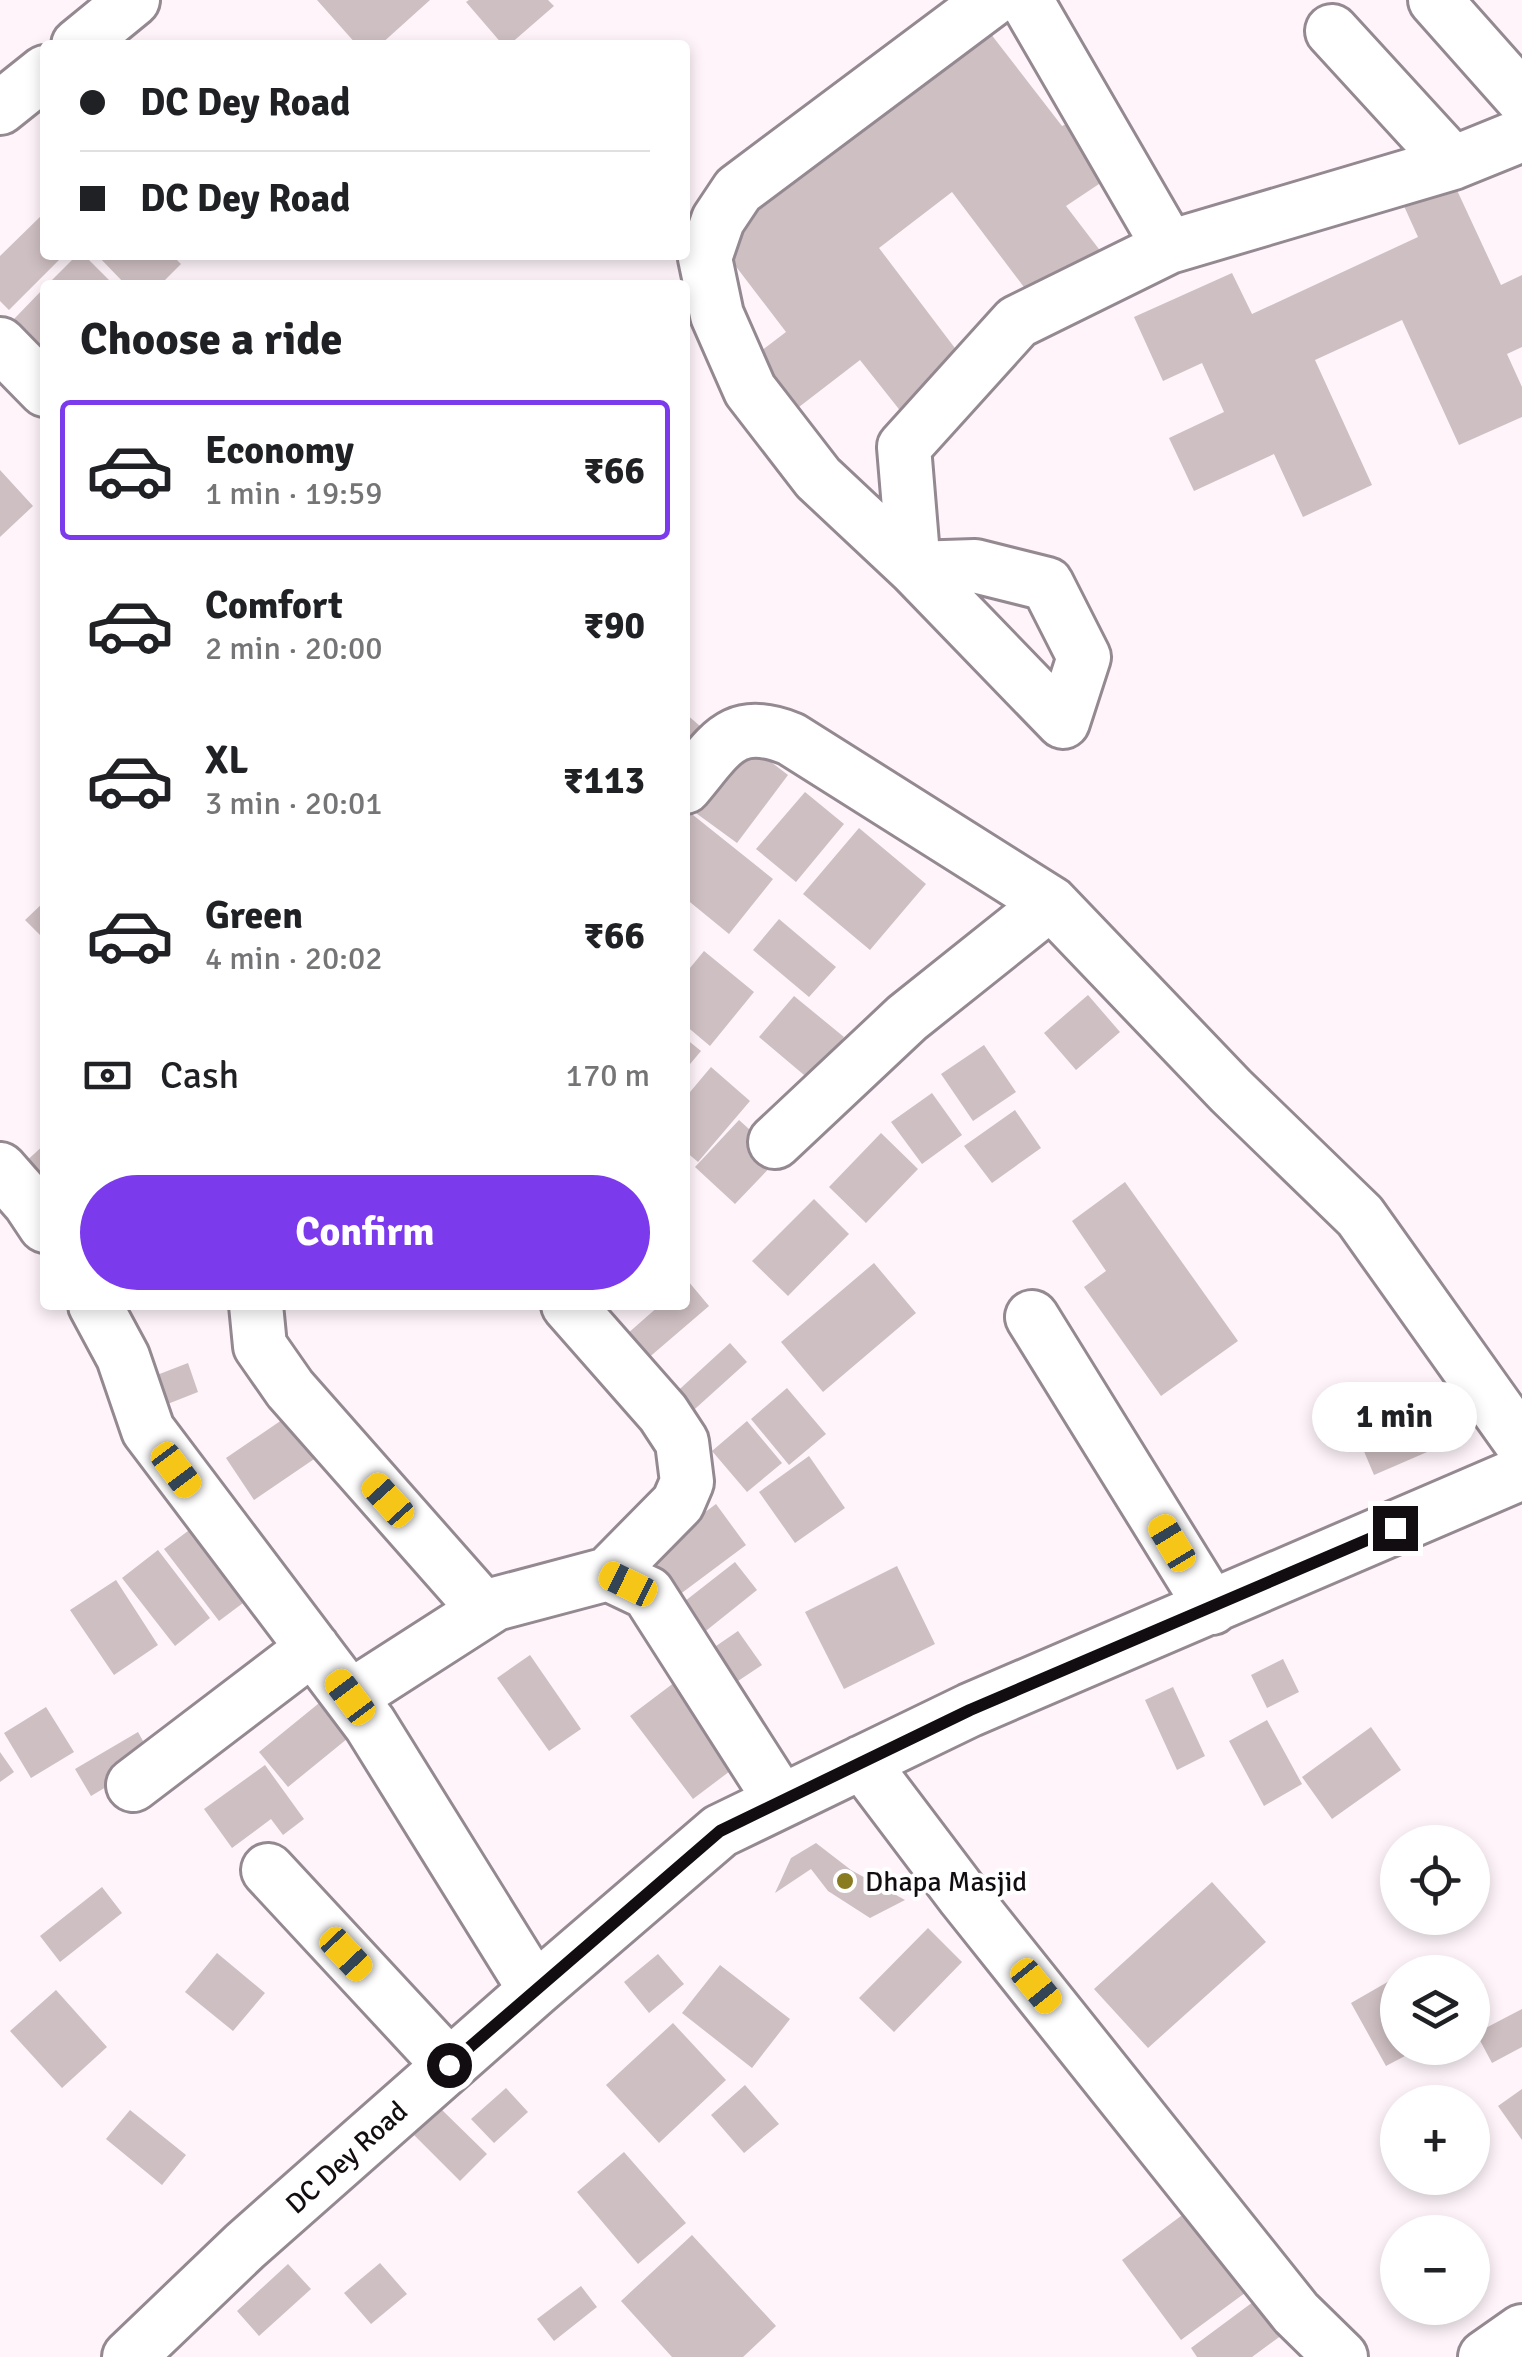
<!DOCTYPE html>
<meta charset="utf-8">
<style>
body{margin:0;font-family:Signika,sans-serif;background:#f2f2f2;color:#202124;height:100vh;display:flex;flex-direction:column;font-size:38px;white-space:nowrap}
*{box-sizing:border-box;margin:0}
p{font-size:32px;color:#757577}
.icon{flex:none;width:55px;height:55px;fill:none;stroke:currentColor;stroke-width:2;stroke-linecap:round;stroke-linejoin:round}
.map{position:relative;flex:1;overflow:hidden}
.details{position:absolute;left:40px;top:280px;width:650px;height:1030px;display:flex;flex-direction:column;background:#fff;border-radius:10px;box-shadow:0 5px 15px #0003}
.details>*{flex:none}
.top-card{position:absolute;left:40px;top:40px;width:650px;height:220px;border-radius:10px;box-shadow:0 5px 15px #0003;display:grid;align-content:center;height:220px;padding:0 40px;background:#fff}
.buttons{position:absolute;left:1380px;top:1825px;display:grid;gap:20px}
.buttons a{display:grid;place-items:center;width:110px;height:110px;border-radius:50%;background:#fff;box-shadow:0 5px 15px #0003;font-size:50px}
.end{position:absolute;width:45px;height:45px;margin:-22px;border:12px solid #110d10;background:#fff;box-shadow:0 0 0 5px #fff}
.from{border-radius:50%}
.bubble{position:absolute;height:70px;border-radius:35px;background:#fff;box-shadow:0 5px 15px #0003;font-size:32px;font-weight:700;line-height:70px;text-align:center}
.car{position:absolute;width:30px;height:60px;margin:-30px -15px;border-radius:12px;box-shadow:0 0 8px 2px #0007;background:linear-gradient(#f5c518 24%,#345 0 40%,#f5c518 0 76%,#345 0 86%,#f5c518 0)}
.top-card b{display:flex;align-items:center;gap:35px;height:95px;font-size:38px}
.top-card b+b{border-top:2px solid #e0e0e0}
.top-card i{width:25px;height:25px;background:#202124}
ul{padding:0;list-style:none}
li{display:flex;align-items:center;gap:30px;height:140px;margin:0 20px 15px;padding:0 20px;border:5px solid transparent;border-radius:10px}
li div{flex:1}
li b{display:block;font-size:38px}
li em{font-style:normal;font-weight:700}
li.on{border-color:#7c3aed}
li>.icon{width:90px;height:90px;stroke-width:1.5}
h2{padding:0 40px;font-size:45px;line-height:120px}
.pay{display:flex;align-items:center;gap:25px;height:110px;padding:0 40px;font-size:38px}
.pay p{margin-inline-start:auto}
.action{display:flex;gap:20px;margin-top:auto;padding:20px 40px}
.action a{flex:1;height:115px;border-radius:60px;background:#7c3aed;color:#fff;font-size:40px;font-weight:700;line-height:115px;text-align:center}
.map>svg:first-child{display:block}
.building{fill:#cebfc2}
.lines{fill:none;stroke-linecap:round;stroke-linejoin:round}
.minor-casing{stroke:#958991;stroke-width:58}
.minor{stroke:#fff;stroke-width:52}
.route{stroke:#110d10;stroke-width:12}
.poi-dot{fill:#887b20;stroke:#fff;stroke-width:4}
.labels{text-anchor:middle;stroke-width:8;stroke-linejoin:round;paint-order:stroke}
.poi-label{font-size:28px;fill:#110d10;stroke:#fff;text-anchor:start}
.street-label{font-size:28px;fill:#110d10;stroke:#fff}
</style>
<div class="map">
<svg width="1522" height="2357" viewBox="0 0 1522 2357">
<rect width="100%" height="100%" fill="#fef4fa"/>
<path class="building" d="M317,0H430L380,45H357Z
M469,0H548L554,6L509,45H503L466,2Z
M987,29L1062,126L1078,119L1111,176L1066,206L1105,257L1039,307L952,192L879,248L967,364L902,413L860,360L786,417L745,363L786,332L715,239Z
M1449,173L1501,285L1522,275V347L1507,354L1522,387V417L1459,445L1402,320L1315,360L1372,485L1303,517L1274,454L1194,491L1169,438L1224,412L1202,363L1163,381L1134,317L1232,273L1252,314L1418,237L1399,195Z
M45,212V255H64L9,310L0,301V256Z
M77,255H84L114,285H47Z
M97,255H172L181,264L160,285H126Z
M45,287V350L14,319Z
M0,470L33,506L0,537Z
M685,713L708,733L685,760Z
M741,739L788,775L737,843L689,808Z
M805,792L844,824L796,882L756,849Z
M688,811L773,879L729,934L685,898V815Z
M859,828L926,884L870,950L803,894Z
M45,901V940L25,920Z
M779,919L836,967L809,997L753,950Z
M704,951L754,992L710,1046L685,1025V974Z
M1088,995L1120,1032L1076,1070L1044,1033Z
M794,996L844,1037L810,1080L759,1037Z
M685,1038L701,1051L685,1070Z
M984,1045L1016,1092L973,1121L941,1074Z
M711,1067L750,1101L698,1162L685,1151V1098Z
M932,1093L962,1135L922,1164L891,1122Z
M1015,1110L1041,1148L992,1183L964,1146Z
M739,1120L780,1157L735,1204L695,1167Z
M881,1133L918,1169L866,1223L829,1187Z
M45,1144V1189L23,1164Z
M1125,1182L1238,1341L1161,1396L1084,1287L1106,1271L1072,1221Z
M814,1199L849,1234L788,1296L752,1261Z
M874,1263L916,1313L823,1392L781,1342Z
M688,1281L709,1306L639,1366L618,1342L660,1305H685V1283Z
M730,1343L747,1362L686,1417L670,1398Z
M188,1363L198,1392L155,1409L144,1380Z
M787,1388L826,1434L789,1465L751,1419Z
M1422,1401L1441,1446L1374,1475L1355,1430Z
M295,1411L323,1453L254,1500L226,1458Z
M747,1421L782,1463L747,1492L712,1451Z
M809,1456L845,1508L795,1543L759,1492Z
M716,1504L746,1545L671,1601L641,1560Z
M200,1522L255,1594L219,1621L164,1549Z
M158,1550L210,1618L175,1646L122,1578Z
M735,1562L757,1590L702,1634L680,1605Z
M897,1566L935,1644L844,1689L805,1612Z
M116,1580L158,1645L114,1675L70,1610Z
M738,1631L762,1665L723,1691L700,1657Z
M530,1655L581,1729L549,1751L497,1678Z
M1283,1659L1299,1692L1267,1708L1251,1675Z
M683,1676L746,1759L693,1799L630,1716Z
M1173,1687L1205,1756L1177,1770L1145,1700Z
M329,1695L358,1730L288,1787L259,1752Z
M46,1707L74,1752L31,1778L4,1733Z
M1267,1720L1302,1784L1264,1806L1229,1741Z
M1371,1727L1401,1770L1332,1819L1302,1777Z
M138,1732L153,1759L91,1796L75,1769Z
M0,1752L14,1772L0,1782Z
M265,1765L304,1819L283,1835L271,1819L232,1848L204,1809Z
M816,1843L851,1870L905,1900L870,1918L828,1891L811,1869L775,1893L791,1858Z
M1212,1882L1266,1942L1148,2048L1094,1989Z
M102,1887L122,1913L60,1962L40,1936Z
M928,1928L962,1962L894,2032L859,1998Z
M217,1953L265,1993L233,2031L185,1992Z
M658,1954L684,1984L649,2013L624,1982Z
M720,1965L790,2019L752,2068L682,2013Z
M1391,1980L1398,1993V2048H1420L1386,2066L1351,2003Z
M56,1990L107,2047L62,2088L10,2031Z
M1522,2009V2047L1492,2063L1476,2033Z
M673,2023L726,2080L659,2143L606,2085Z
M745,2085L779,2124L744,2153L711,2115Z
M506,2088L528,2112L494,2143L471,2119Z
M1522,2089V2140L1498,2106Z
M440,2108L487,2154L460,2181L414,2135Z
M130,2110L186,2155L162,2185L106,2139Z
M624,2152L686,2223L638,2264L577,2192Z
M1189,2210L1249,2290L1181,2340L1122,2260Z
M692,2235L776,2326L743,2357H672L621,2301Z
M380,2263L407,2294L371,2324L344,2293Z
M288,2264L311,2289L259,2336L237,2311Z
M581,2286L597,2307L554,2341L537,2319Z
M1257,2299L1282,2335L1252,2357H1197L1191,2348Z"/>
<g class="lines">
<defs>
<path id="minor" d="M992,0L738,190L718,220L705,258L717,315L750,390L818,478L914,568L1063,722L1084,657L1047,584L975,566L914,568L904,447L1017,322L1169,247
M1026,0L1169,247L1453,163L1522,135
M1435,0L1522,98
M1332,31L1453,163
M78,45L133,0
M0,108L45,72
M0,344L45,390
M685,787C720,746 732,715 791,739L1051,903L1231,1091L1360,1216L1522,1444
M775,1142L907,1018L1051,903
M0,1169L29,1202L45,1226
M95,1305L123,1357L148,1430L370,1724L535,1990
M256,1305L260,1346L290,1389L485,1610
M568,1305L663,1413L682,1442L687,1482L678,1503L608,1574
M1032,1317L1212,1608
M350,1697L495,1604L608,1574L648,1593L781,1801
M862,1762L964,1897L1296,2313L1341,2357
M133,1785L313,1648
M268,1870L449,2065
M129,2357L245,2246L535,1990L720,1831L970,1710L1522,1473
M1485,2357L1522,2331"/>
</defs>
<use href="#minor" class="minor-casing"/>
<use href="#minor" class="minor"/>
</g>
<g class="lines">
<path class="route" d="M449,2065L720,1831L970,1710L1395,1528"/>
</g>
<circle class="poi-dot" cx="845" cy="1881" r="10"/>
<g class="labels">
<g class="poi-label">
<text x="865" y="1891">Dhapa Masjid</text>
</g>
<g class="street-label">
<text transform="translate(346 2157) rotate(-42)" y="10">DC Dey Road</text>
</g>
</g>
</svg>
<div class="buttons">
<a><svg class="icon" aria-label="locate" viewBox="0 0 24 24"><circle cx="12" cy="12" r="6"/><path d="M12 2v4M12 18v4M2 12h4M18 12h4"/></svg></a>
<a><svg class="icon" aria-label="layers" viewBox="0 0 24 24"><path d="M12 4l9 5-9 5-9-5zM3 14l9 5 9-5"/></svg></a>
<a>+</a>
<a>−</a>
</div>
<i class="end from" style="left:449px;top:2065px"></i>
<i class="end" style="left:1395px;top:1528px"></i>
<div class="bubble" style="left:1312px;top:1382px;width:165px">1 min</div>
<i class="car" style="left:176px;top:1470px;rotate:143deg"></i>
<i class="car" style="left:388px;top:1500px;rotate:318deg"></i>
<i class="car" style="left:1172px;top:1543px;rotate:329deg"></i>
<i class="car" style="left:628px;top:1584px;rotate:296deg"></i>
<i class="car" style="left:350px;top:1697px;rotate:323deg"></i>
<i class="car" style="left:346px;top:1954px;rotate:137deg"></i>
<i class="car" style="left:1036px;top:1986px;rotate:141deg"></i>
<div class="top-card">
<b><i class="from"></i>DC Dey Road</b>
<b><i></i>DC Dey Road</b>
</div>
<section class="details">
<h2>Choose a ride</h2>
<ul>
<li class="on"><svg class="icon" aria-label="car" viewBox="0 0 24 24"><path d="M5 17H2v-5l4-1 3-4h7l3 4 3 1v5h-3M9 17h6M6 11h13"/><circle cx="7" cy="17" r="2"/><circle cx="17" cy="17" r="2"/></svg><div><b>Economy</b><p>1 min · 19:59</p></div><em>₹66</em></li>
<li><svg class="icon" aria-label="car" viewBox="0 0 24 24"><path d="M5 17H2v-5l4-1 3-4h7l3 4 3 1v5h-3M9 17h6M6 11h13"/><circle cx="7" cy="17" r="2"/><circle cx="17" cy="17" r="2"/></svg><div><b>Comfort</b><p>2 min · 20:00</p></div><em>₹90</em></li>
<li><svg class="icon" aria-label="car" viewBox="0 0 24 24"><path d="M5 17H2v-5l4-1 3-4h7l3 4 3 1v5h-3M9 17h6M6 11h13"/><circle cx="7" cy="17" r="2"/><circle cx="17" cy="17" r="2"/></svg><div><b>XL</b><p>3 min · 20:01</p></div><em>₹113</em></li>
<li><svg class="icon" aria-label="car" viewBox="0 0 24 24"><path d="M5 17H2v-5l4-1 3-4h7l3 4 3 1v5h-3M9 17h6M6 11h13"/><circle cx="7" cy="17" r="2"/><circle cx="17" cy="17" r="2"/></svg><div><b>Green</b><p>4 min · 20:02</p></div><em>₹66</em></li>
</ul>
<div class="pay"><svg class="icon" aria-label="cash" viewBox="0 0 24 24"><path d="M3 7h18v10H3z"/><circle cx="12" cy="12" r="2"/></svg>Cash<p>170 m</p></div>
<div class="action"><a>Confirm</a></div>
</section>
</div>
